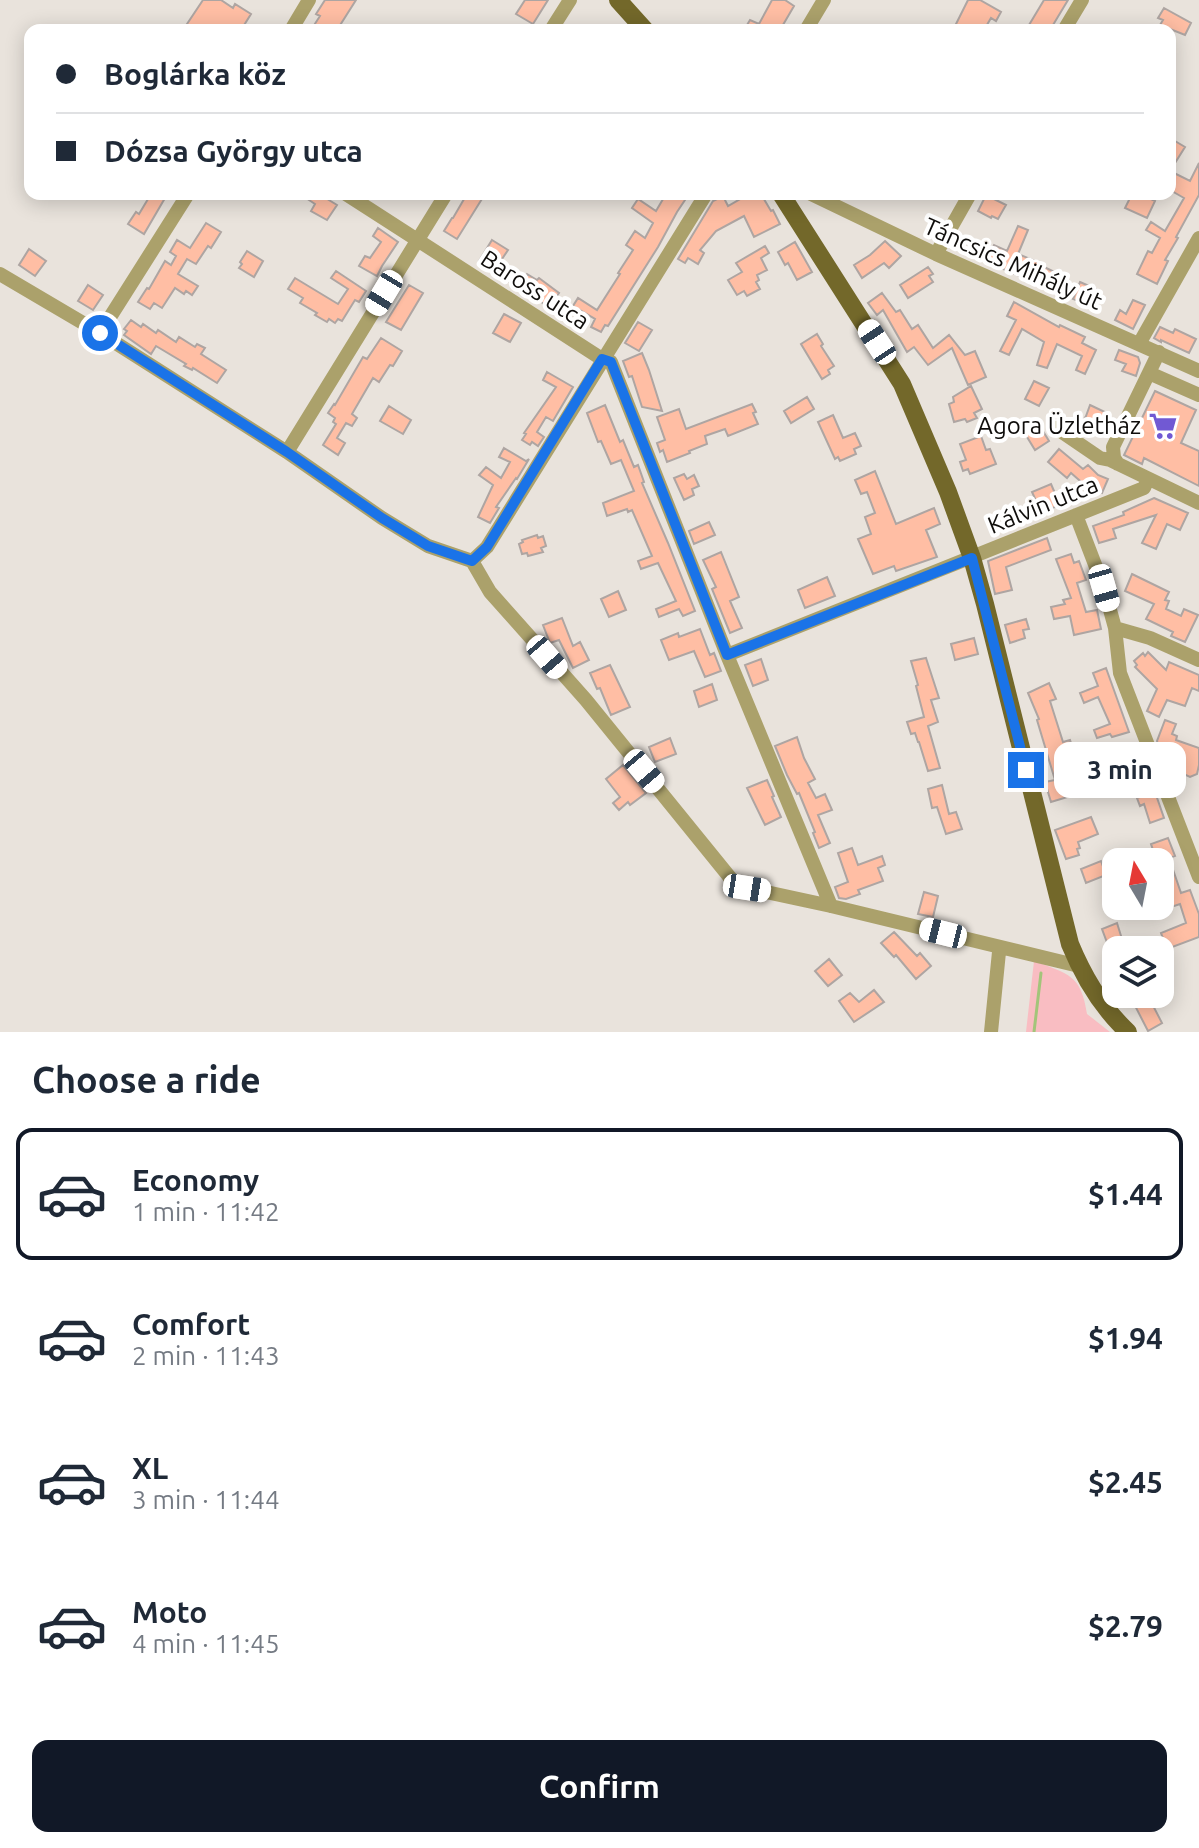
<!DOCTYPE html>
<meta charset="utf-8">
<style>
body{margin:0;font-family:Ubuntu,sans-serif;background:#f6f6f7;color:#1f2937;height:100vh;display:flex;flex-direction:column;font-size:30px;white-space:nowrap}
*{box-sizing:border-box;margin:0}
p{font-size:26px;color:#747a83}
.icon{flex:none;width:44px;height:44px;fill:none;stroke:currentColor;stroke-width:2;stroke-linecap:round;stroke-linejoin:round}
.map{position:relative;height:1032px;overflow:hidden}
.panel{display:flex;flex-direction:column;background:#fff;flex:1}
.panel>*{flex:none}
.hud{position:absolute;left:24px;top:24px;width:1152px;height:176px;border-radius:16px;box-shadow:0 4px 20px #0003;display:grid;align-content:center;height:176px;padding:0 32px;background:#fff}
.needle{width:52px;rotate:350deg}
.fabs{position:absolute;left:1102px;top:848px;display:grid;gap:16px}
.fabs a{display:grid;place-items:center;width:72px;height:72px;border-radius:16px;background:#fff;box-shadow:0 4px 20px #0003;font-size:40px}
.end{position:absolute;width:36px;height:36px;margin:-18px;border:10px solid #1a73e8;background:#fff;box-shadow:0 0 0 4px #fff}
.from{border-radius:50%}
.bubble{position:absolute;height:56px;border-radius:16px;background:#fff;box-shadow:0 4px 20px #0003;font-size:26px;font-weight:700;line-height:56px;text-align:center}
.car{position:absolute;width:24px;height:48px;margin:-24px -12px;border-radius:10px;box-shadow:0 0 6px 2px #0007;background:linear-gradient(#fff 24%,#345 0 40%,#fff 0 76%,#345 0 86%,#fff 0)}
.hud b{display:flex;align-items:center;gap:28px;height:76px;font-size:30px}
.hud b+b{border-top:2px solid #e0e1e3}
.hud i{width:20px;height:20px;background:#1f2937}
ul{padding:0;list-style:none}
li{display:flex;align-items:center;gap:24px;height:132px;margin:0 16px 12px;padding:0 16px;border:4px solid transparent;border-radius:16px}
li div{flex:1}
li b{display:block;font-size:30px}
li em{font-style:normal;font-weight:700}
li.on{border-color:#111827}
li>.icon{width:72px;height:72px;stroke-width:1.5}
h2{padding:0 32px;font-size:36px;line-height:96px}
.action{display:flex;gap:16px;margin-top:auto;padding:16px 32px}
.action a{flex:1;height:92px;border-radius:16px;background:#111827;color:#fff;font-size:32px;font-weight:700;line-height:92px;text-align:center}
.map>svg:first-child{display:block}
.green{fill:#f9bdc2}
.lines{fill:none;stroke-linecap:round;stroke-linejoin:round}
.stream{stroke:#a3c47a;stroke-width:3}
.building{fill:#ffbea4;stroke:#aea5a2;stroke-width:2}
.minor{stroke:#aba16b;stroke-width:14}
.major{stroke:#73682a;stroke-width:18}
.route{stroke:#1a73e8;stroke-width:10}
.labels{text-anchor:middle;stroke-width:8;stroke-linejoin:round;paint-order:stroke}
.street-label{font-size:24px;fill:#0f0d0b;stroke:#fff}
.poi-label{font-size:24px;fill:#0f0d0b;stroke:#fff;text-anchor:end}
</style>
<div class="map">
<svg width="1199" height="1032" viewBox="0 0 1199 1032">
<rect width="100%" height="100%" fill="#e9e3dc"/>
<path class="green" d="M1034,961C1068,974 1081,974 1087,1014L1110,1032H1026Z"/>
<g class="lines">
<path class="stream" d="M1034,1032L1041,973"/>
</g>
<path class="building" d="M203,0H221L233,8L235,4L251,14L241,30H183Z
M325,0H356L337,30H311L320,16L316,14Z
M525,0H548L533,24L516,14Z
M772,0H785L794,6L780,30H744L750,20L759,24Z
M968,0H980L1001,12L996,21L991,18L984,30H953Z
M1044,0H1068L1050,30H1026Z
M1164,8L1191,23L1185,35L1160,25L1163,20L1158,18Z
M1170,138L1185,147L1170,171L1190,181L1199,163V195L1176,237L1178,238L1165,260L1168,261L1157,284L1137,274L1148,251L1152,253L1160,238L1146,230L1151,222L1165,231L1184,198L1170,190Z
M151,194H159L165,198L144,234L128,224L136,212L139,214Z
M300,194H319L337,205L327,220L311,211L315,204Z
M467,194H485L457,239L444,231L452,218H453Z
M666,194H689L677,212L658,247L608,326L605,325L601,332L591,327L595,319L573,306L578,298L597,310L620,274L618,273L633,250L626,245L635,231L645,238L653,223L632,208L638,199L656,211Z
M749,194H761L771,211L773,210L780,224L754,237L744,216L716,231L700,250L704,253L698,264L688,258L685,263L678,259L713,201L723,196L728,206Z
M1132,194H1141L1155,201L1147,218L1125,208Z
M986,195L1006,205L998,219L992,216L991,218L978,211Z
M206,223L221,232L211,248L208,246L196,264L187,259L178,274L198,286L192,295L186,291L184,294L175,288L162,308L154,303L150,309L138,302L147,288L149,289L165,261L171,265L176,256L170,252L177,240L190,248Z
M1018,226L1028,230L1018,254L1045,265L1044,267L1063,276L1056,292L987,262L994,245L1007,251Z
M378,228L398,242L382,266L377,276L359,266L365,256L370,258L381,242L373,236Z
M492,240L508,250L500,262L523,280L527,274L537,280L539,278L559,293L549,307L503,278L504,276L479,261Z
M885,241L901,256L889,268L884,263L862,278L854,265L870,255Z
M795,242L812,272L797,280L788,263L785,265L778,252Z
M765,246L769,253L761,258L767,270L757,275L759,280L756,282L760,289L747,296L744,291L737,295L728,280L742,272L736,263Z
M29,249L46,261L35,276L19,265Z
M247,251L263,261L254,277L239,268L242,264L240,262Z
M928,267L933,274L929,276L933,282L908,298L900,285Z
M336,271L366,291L359,302L355,300L342,321L338,319L335,323L329,319L327,322L315,315L317,313L300,303L303,298L288,289L295,278L338,304L348,289L331,278Z
M1080,282L1096,289L1089,305L1073,299Z
M88,285L103,295L93,310L78,301Z
M409,285L423,293L401,330L386,322Z
M882,293L896,312L900,310L912,329L918,325L933,348L949,335L965,355L975,351L986,377L968,385L952,348L928,365L914,347L907,352L883,310L877,315L868,303Z
M1133,300L1145,305L1133,329L1115,320L1120,310L1126,314Z
M1014,302L1059,327L1060,325L1085,337L1082,343L1096,350L1085,374L1076,370L1082,356L1057,344L1047,368L1037,365L1044,342L1022,329L1009,355L1000,351L1016,320L1007,316Z
M504,314L521,323L510,342L493,333Z
M131,320L141,327L143,324L156,333L158,330L176,342L179,337L195,347L197,344L205,348L201,354L226,370L217,383L193,368L192,370L184,366L186,364L156,346L151,354L124,335L127,331L124,329Z
M638,322L652,330L639,351L625,343Z
M1160,327L1173,333L1175,329L1196,339L1189,353L1161,340V342L1154,338Z
M817,334L823,344L821,346L834,366L828,370L830,374L822,379L801,344Z
M381,338L402,351L393,366L390,365L379,382L373,378L352,414L357,418L352,426L346,423L337,438L345,443L338,455L323,445L336,424L333,422L335,418L328,413L334,404L335,405L363,357L367,359Z
M1119,350L1138,357L1140,363L1136,376L1122,371L1126,364L1115,360Z
M642,353L649,370L662,411L642,407L632,376L629,377L623,361Z
M547,372L573,387L553,421L546,417L537,432L544,437L538,446L532,442L530,445L522,440L526,434L524,433L556,387L543,380Z
M1034,381L1049,388L1039,406L1025,399Z
M971,386L982,409L974,413L977,418L967,422L965,419L954,422L949,404L954,402L953,397Z
M1155,391L1196,410L1181,443L1199,451V486L1144,458L1142,464L1124,455Z
M807,397L814,409L791,423L784,411Z
M752,404L756,412L753,413L758,424L728,436L725,429L705,436L707,444L689,451L690,453L667,462L663,450L660,452L657,443L665,440L657,417L679,409L686,429Z
M605,405L620,442L623,440L634,467L638,465L644,482L642,483L668,543L695,611L683,616L679,609L659,617L656,609L676,601L658,563L641,569L638,561L652,556L632,510L628,512L627,509L607,516L603,503L634,491L621,460L611,464L601,441L598,442L587,413Z
M1090,405L1109,414L1099,434L1080,425L1086,416Z
M389,406L411,420L403,434L380,421Z
M833,415L843,438L855,433L861,446L854,449L856,454L840,461L838,457L835,459L818,422Z
M1038,423L1049,441L1035,450L1024,432Z
M981,436L986,450L990,449L996,464L970,474L968,469L963,471L960,462L966,460L960,444Z
M504,448L526,461L529,459L517,479L516,478L496,507L499,508L490,523L478,517L493,485L479,475L486,467L501,478L510,462L499,457Z
M1059,449L1083,469L1088,465L1098,475L1108,479L1102,493L1087,487L1071,473L1067,478L1048,462Z
M875,471L896,524L934,508L940,524L926,530L937,557L896,571L894,566L873,574L858,539L871,534L865,517L875,513L867,492L861,494L855,480Z
M684,474L687,479L694,475L699,486L692,489L694,495L684,500L674,478Z
M1051,484L1060,505L1045,511L1041,501L1037,503L1032,492Z
M1154,498L1188,513L1180,530L1167,524L1156,549L1142,543L1156,515L1113,529L1116,538L1099,543L1093,526L1124,515L1123,512Z
M709,522L715,535L694,544L689,531Z
M537,535L538,538L543,536L546,546L541,548L543,552L528,556L527,553L522,554L519,544L523,542L522,540Z
M1047,538L1051,550L1006,567L1012,590L995,594L988,561Z
M721,552L739,597L730,601L742,628L730,633L712,589L716,587L703,560Z
M1071,554L1074,563L1079,561L1086,580L1077,583L1086,612L1097,610L1101,629L1074,635L1070,616L1054,619L1051,607L1065,604L1063,600L1071,598L1056,559Z
M1132,574L1169,592L1165,600L1169,601L1166,609L1181,616L1184,609L1198,615L1185,642L1171,636L1173,632L1146,619L1154,604L1125,591Z
M827,577L835,596L805,608L798,590Z
M618,591L626,610L609,617L601,599Z
M562,618L573,646L580,642L589,660L573,668L559,640L550,643L543,625Z
M1026,619L1029,629L1023,630L1025,638L1010,643L1005,625Z
M700,629L710,655L714,653L721,671L705,677L694,651L669,660L661,640L678,633L679,637Z
M974,638L978,654L955,660L951,644Z
M1148,652L1166,670L1169,662L1199,675V691L1192,688L1185,706L1167,700L1159,717L1147,711L1157,689L1135,667L1137,665L1134,661L1143,653L1145,656Z
M926,658L939,698L931,700L938,722L928,726L940,768L928,771L919,742H918L915,733L911,734L907,722L924,717L916,686L918,685L911,661Z
M761,659L768,680L753,686L745,665Z
M610,665L630,707L611,715L600,688L597,689L590,673Z
M1106,668L1129,732L1112,737L1110,734L1097,738L1094,730L1110,724L1098,697L1084,703L1080,693L1098,686L1093,673Z
M1049,683L1056,699L1050,701L1063,742L1070,740L1076,759L1072,760L1080,787L1073,789L1074,795L1051,802L1045,782L1055,780L1037,720L1039,719L1028,693Z
M712,684L717,700L699,707L694,691Z
M1165,720L1176,724L1172,734L1177,736L1176,740L1199,748V765L1197,774L1190,777L1175,770L1182,753L1158,744L1157,741Z
M797,737L804,758L815,779L808,783L816,798L825,794L832,810L818,815L830,843L819,848L813,833L815,832L799,793L797,794L787,775L775,746Z
M670,738L676,754L655,762L649,747Z
M1138,748L1145,766L1133,771L1129,760L1110,767L1107,759Z
M623,765L646,793L630,805L628,802L619,810L613,803L620,797L606,779Z
M767,780L774,796L772,797L781,817L765,825L747,788Z
M942,785L949,814L956,812L962,829L946,834L937,807L932,808L928,789Z
M1155,792L1164,818L1150,823L1144,804L1140,806L1137,798Z
M1091,817L1098,834L1078,842L1080,848L1077,849L1079,855L1066,859L1055,830Z
M1168,838L1175,856L1169,858L1181,893L1190,890L1199,914V937L1167,949L1161,933L1186,923L1180,904L1165,909L1162,900H1164L1160,889V862H1157L1151,844Z
M852,848L858,865L882,856L885,865L878,868L883,881L858,890L860,894L846,899L839,898L835,887L848,882L838,853Z
M1101,861L1106,875L1086,883L1081,869Z
M924,892L938,896L933,917L918,914Z
M1117,923L1122,939L1116,941L1115,964L1102,929Z
M894,932L917,956L920,953L931,966L916,979L896,955L894,957L881,943Z
M829,959L842,975L828,986L815,971Z
M874,990L884,1002L854,1022L839,1001L850,993L859,1002Z
M1129,994H1147L1162,1023L1148,1031Z"/>
<g class="lines">
<path class="minor" d="M291,30L309,0
M551,30L570,0
M806,30L824,0
M1064,30L1082,0
M346,194L602,359L611,362L727,655L831,906
M811,194L936,254L1199,371
M936,254L970,194
M0,274L100,333L287,452L382,518L428,546L472,561L490,592L586,700L732,880L747,888L831,906L1079,966
M100,333L188,194
M1139,344L1199,238
M1149,373L1199,395
M1056,428L1100,458L1110,460L1199,503
M287,452L446,194
M1118,464L1114,458L1113,447L1159,352
M1076,515L1104,588L1115,628L1120,673L1199,877
M472,561L487,547L706,194
M1115,628L1150,638L1199,660
M727,655L1144,488L1148,479
M991,1032L999,952"/>
<path class="major" d="M618,0L645,30
M781,194L902,384L948,492L972,558L985,604L1070,944C1084,978 1101,1007 1128,1032"/>
</g>
<g class="lines">
<path class="route" d="M100,333L287,452L382,518L428,546L472,561L487,547L602,359L611,362L727,655L972,558L1026,770"/>
</g>
<defs>
<symbol id="supermarket-bare" viewBox="-9 -9 18 18"><path d="M-6-5.5h2.5l.6 2H6L4.5 2H-2.5L-4.4-4H-6ZM-1.5 3.2a1.3 1.3 0 1 0 .1 0ZM3 3.2a1.3 1.3 0 1 0 .1 0Z" fill="#7159d3" stroke="#fff" stroke-width="2.5" paint-order="stroke"/></symbol>
</defs>
<g fill-rule="evenodd">
<use href="#supermarket-bare" x="1143" y="406" width="40" height="40"/>
</g>
<g class="labels">
<g class="street-label">
<text transform="translate(1013 264) rotate(24)" y="8">Táncsics Mihály út</text>
<text transform="translate(535 290) rotate(33)" y="8">Baross utca</text>
<text transform="translate(1043 505) rotate(-22)" y="8">Kálvin utca</text>
</g>
<g class="poi-label">
<text x="1141" y="434">Agora Üzletház</text>
</g>
</g>
</svg>
<div class="fabs">
<a><svg class="needle" viewBox="-14 -14 28 28"><path d="M0-13l5 13h-10z" fill="#e53935"/><path d="M0 13l5-13h-10z" fill="#747a83"/></svg></a>
<a><svg class="icon" aria-label="layers" viewBox="0 0 24 24"><path d="M12 4l9 5-9 5-9-5zM3 14l9 5 9-5"/></svg></a>
</div>
<i class="end from" style="left:100px;top:333px"></i>
<i class="end" style="left:1026px;top:770px"></i>
<div class="bubble" style="left:1054px;top:742px;width:132px">3 min</div>
<i class="car" style="left:384px;top:293px;rotate:211deg"></i>
<i class="car" style="left:877px;top:342px;rotate:327deg"></i>
<i class="car" style="left:1104px;top:588px;rotate:164deg"></i>
<i class="car" style="left:547px;top:657px;rotate:139deg"></i>
<i class="car" style="left:644px;top:771px;rotate:140deg"></i>
<i class="car" style="left:747px;top:888px;rotate:99deg"></i>
<i class="car" style="left:943px;top:933px;rotate:284deg"></i>
<div class="hud">
<b><i class="from"></i>Boglárka köz</b>
<b><i></i>Dózsa György utca</b>
</div>
</div>
<section class="panel">
<h2>Choose a ride</h2>
<ul>
<li class="on"><svg class="icon" aria-label="car" viewBox="0 0 24 24"><path d="M5 17H2v-5l4-1 3-4h7l3 4 3 1v5h-3M9 17h6M6 11h13"/><circle cx="7" cy="17" r="2"/><circle cx="17" cy="17" r="2"/></svg><div><b>Economy</b><p>1 min · 11:42</p></div><em>$1.44</em></li>
<li><svg class="icon" aria-label="car" viewBox="0 0 24 24"><path d="M5 17H2v-5l4-1 3-4h7l3 4 3 1v5h-3M9 17h6M6 11h13"/><circle cx="7" cy="17" r="2"/><circle cx="17" cy="17" r="2"/></svg><div><b>Comfort</b><p>2 min · 11:43</p></div><em>$1.94</em></li>
<li><svg class="icon" aria-label="car" viewBox="0 0 24 24"><path d="M5 17H2v-5l4-1 3-4h7l3 4 3 1v5h-3M9 17h6M6 11h13"/><circle cx="7" cy="17" r="2"/><circle cx="17" cy="17" r="2"/></svg><div><b>XL</b><p>3 min · 11:44</p></div><em>$2.45</em></li>
<li><svg class="icon" aria-label="car" viewBox="0 0 24 24"><path d="M5 17H2v-5l4-1 3-4h7l3 4 3 1v5h-3M9 17h6M6 11h13"/><circle cx="7" cy="17" r="2"/><circle cx="17" cy="17" r="2"/></svg><div><b>Moto</b><p>4 min · 11:45</p></div><em>$2.79</em></li>
</ul>
<div class="action"><a>Confirm</a></div>
</section>
